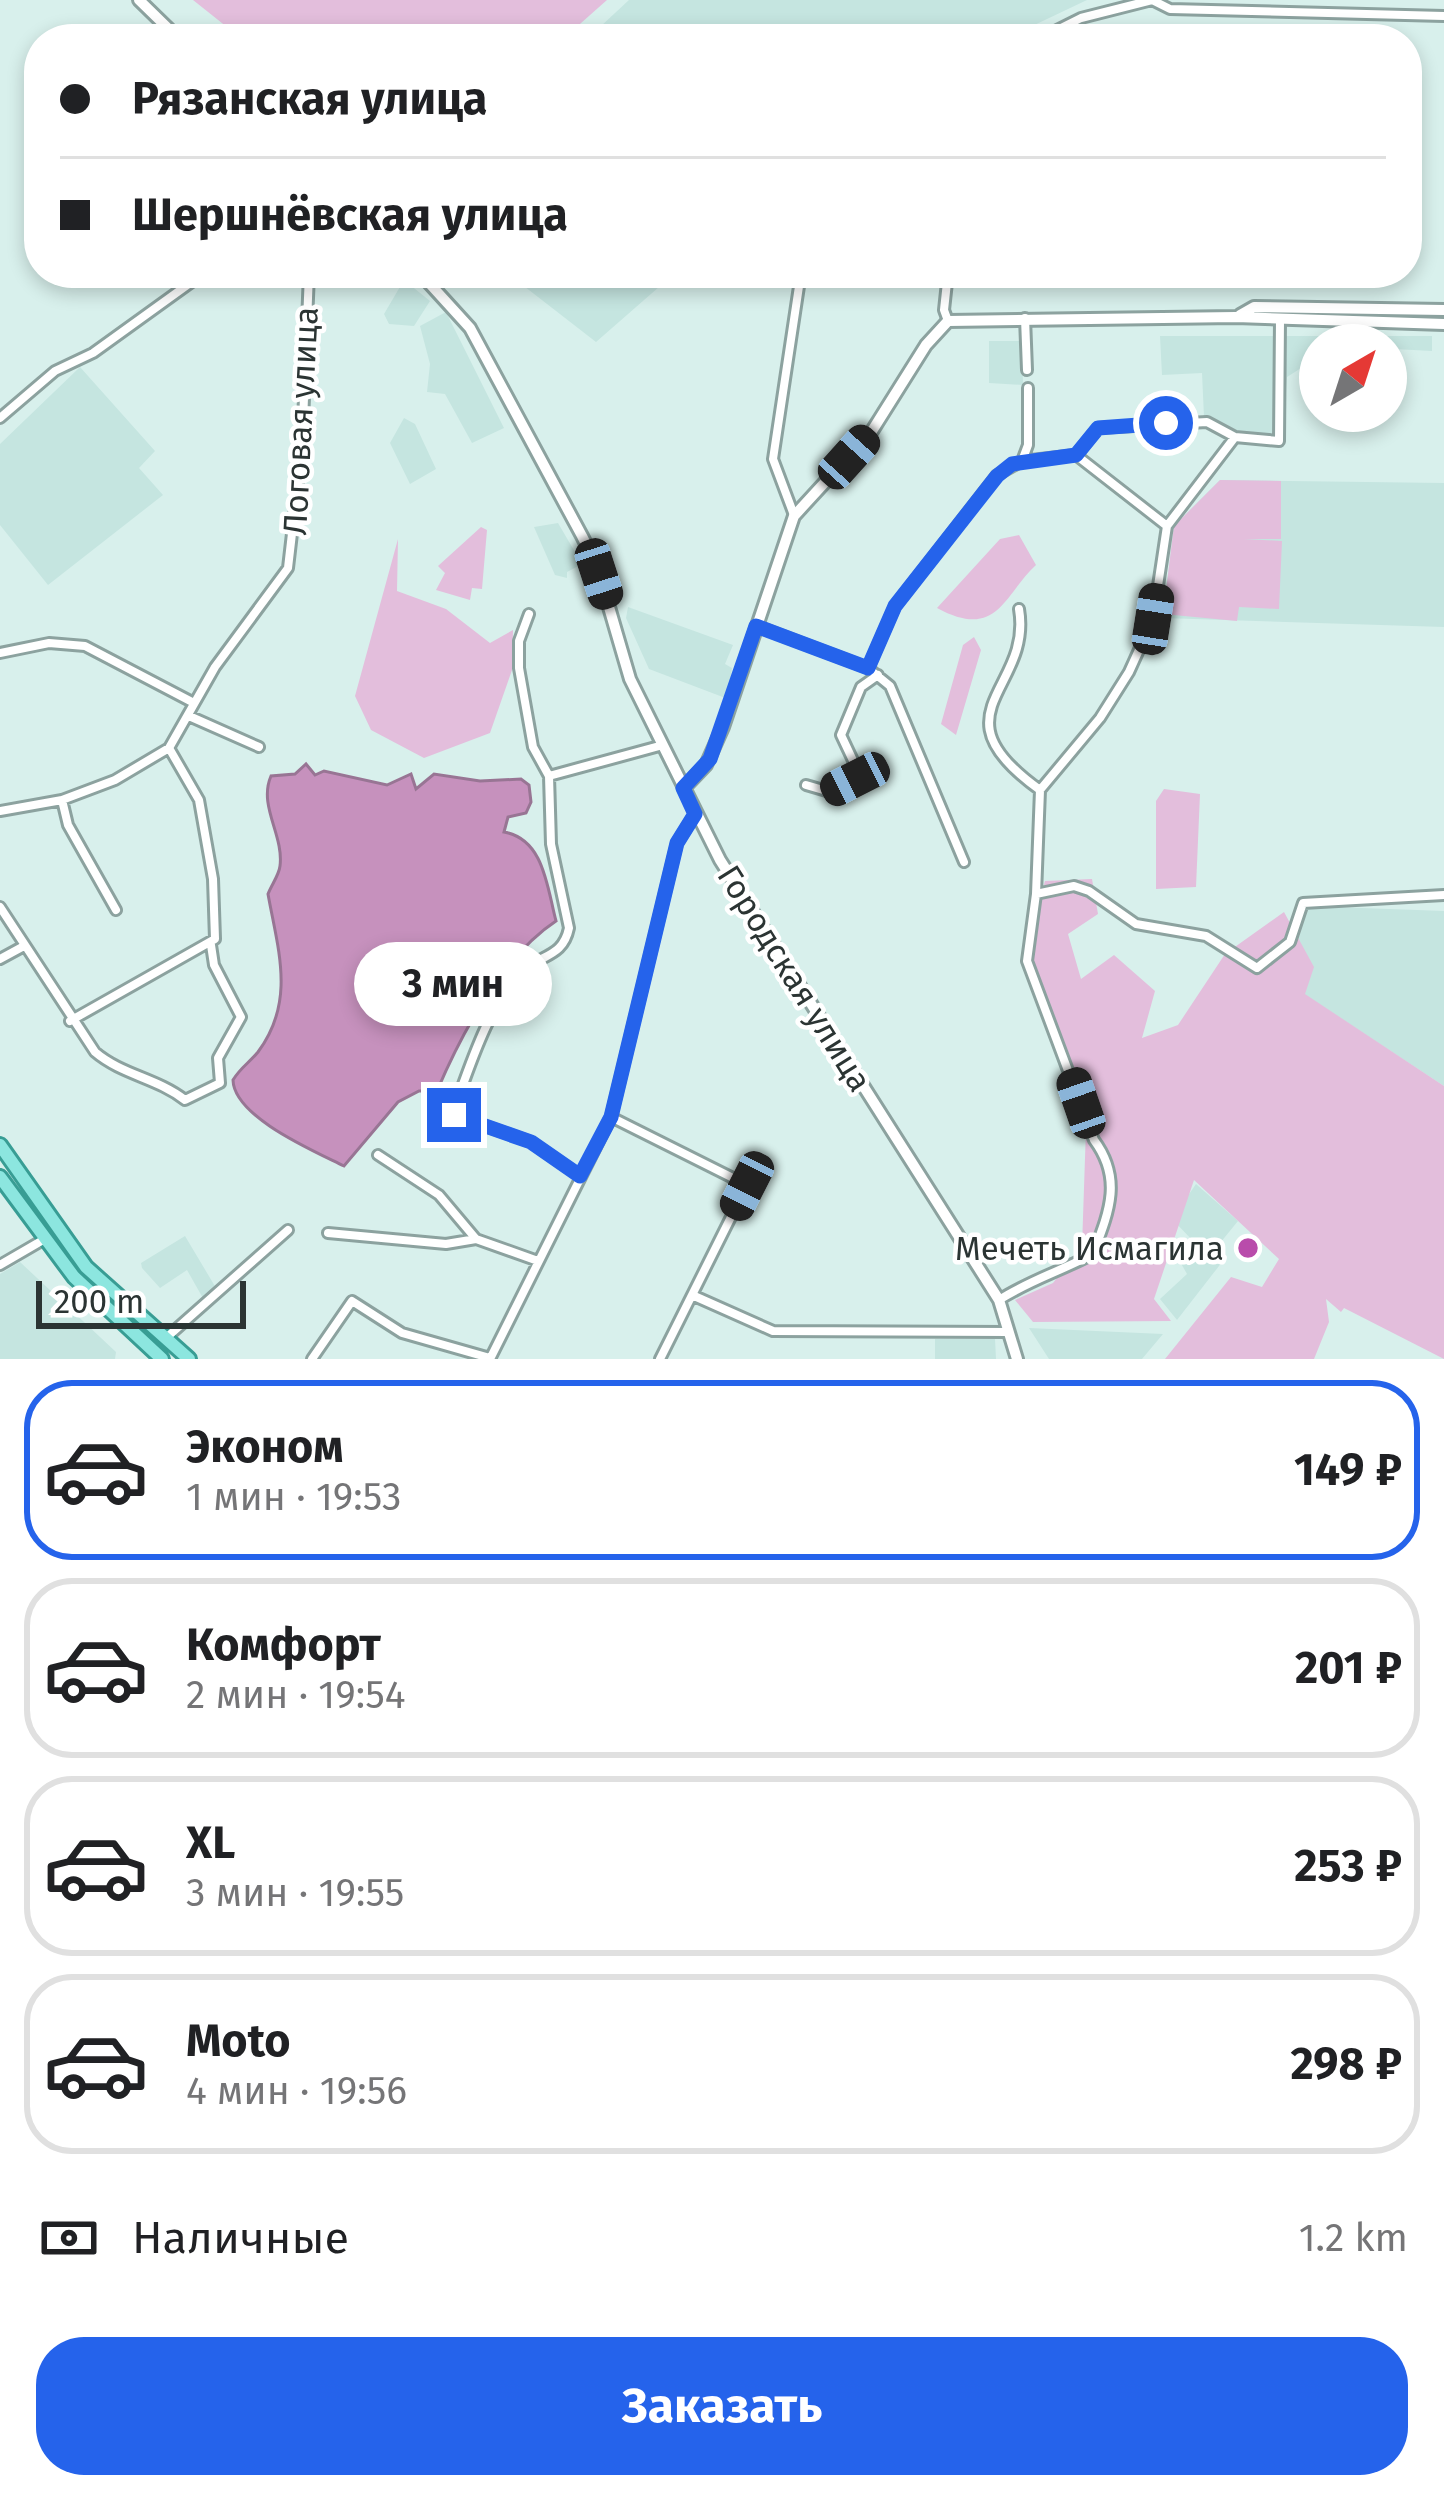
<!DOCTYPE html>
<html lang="ru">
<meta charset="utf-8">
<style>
body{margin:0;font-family:"Fira Sans",sans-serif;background:#f6f6f6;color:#202124;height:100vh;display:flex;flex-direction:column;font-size:45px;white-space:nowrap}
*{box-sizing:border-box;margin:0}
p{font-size:39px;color:#757577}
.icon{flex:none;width:66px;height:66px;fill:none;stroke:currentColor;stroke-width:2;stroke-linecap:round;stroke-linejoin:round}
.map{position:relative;height:1359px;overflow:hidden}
.details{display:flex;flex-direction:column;background:#fff;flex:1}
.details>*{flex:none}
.hud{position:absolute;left:24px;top:24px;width:1398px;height:264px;border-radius:48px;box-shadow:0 6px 18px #0003;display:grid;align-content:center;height:264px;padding:0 36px;background:#fff}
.needle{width:78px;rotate:39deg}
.tools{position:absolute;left:1299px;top:324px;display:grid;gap:24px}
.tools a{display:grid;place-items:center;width:108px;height:108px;border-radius:50%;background:#fff;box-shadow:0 6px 18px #0003;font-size:60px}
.scale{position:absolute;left:36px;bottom:30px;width:210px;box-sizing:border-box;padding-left:12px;border:6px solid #2b3433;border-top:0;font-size:33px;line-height:42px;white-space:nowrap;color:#2b3433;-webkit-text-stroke:9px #fff;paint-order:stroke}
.end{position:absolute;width:54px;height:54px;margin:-27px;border:15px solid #2563eb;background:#fff;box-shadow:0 0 0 6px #fff}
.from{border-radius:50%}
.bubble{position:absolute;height:84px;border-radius:42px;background:#fff;box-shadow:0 6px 18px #0003;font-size:39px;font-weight:700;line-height:84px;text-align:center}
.car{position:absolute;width:36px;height:72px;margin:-36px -18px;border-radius:15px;box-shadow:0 0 9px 3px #0007;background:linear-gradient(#222 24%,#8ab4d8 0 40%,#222 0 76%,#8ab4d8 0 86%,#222 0)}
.hud b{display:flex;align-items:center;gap:42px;height:114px;font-size:45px}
.hud b+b{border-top:3px solid #e0e0e0}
.hud i{width:30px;height:30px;background:#202124}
ul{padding:21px 0 0;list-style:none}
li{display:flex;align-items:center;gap:36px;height:180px;margin:0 24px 18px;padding:0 12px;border:6px solid #e0e0e0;border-radius:48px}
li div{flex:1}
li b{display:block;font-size:45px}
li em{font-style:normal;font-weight:700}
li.on{border-color:#2563eb}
li>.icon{width:108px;height:108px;stroke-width:1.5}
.pay{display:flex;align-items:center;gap:30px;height:132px;padding:0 36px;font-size:45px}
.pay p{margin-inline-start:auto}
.button{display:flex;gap:24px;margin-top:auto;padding:24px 36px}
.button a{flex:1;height:138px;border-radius:48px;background:#2563eb;color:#fff;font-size:48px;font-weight:700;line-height:138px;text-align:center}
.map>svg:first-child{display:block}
.built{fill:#c5e5e0}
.green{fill:#e3bedc}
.water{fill:#c691bd;stroke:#987594;stroke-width:3}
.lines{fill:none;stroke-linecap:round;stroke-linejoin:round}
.minor-casing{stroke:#8ca29f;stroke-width:14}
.tertiary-casing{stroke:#8ca29f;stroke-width:16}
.primary-casing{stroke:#389d94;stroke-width:18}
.minor{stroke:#fff;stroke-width:8}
.tertiary{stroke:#fff;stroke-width:10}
.primary{stroke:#8ce6df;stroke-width:12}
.route{stroke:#2563eb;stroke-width:15}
.poi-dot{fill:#b94cab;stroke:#fff;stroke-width:4.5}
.labels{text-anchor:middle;stroke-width:9;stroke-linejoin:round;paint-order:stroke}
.street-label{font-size:33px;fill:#2b3433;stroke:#fff}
.poi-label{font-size:33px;fill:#2b3433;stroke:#fff;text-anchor:end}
</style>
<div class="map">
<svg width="1444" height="1359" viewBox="0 0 1444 1359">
<rect width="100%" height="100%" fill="#d8f0ec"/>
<path class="built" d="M629,0H1087L1005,39H587Z
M507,273H675L596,342Z
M404,280L430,301L414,326L389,324L384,314Z
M446,312L504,428L472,443L445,394L427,392L430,364L420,326Z
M1160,336H1432V351L1320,345V356L1287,377L1282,437H1272L1248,435L1204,417L1202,373L1162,375Z
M989,341H1022L1023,385L989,383Z
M80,367L155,451L139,468L163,495L48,585L0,525V444Z
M404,418L415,424L436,469L410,484L390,443Z
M1220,480L1444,483V627L1163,618L1174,526Z
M558,523L582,564L567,572V578L555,575L534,527Z
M628,607L733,645L725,664L732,668L728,699L649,669L626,618Z
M1307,906L1444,911V1086L1287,983Z
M1196,1184L1238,1221L1216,1248L1226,1257L1177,1320L1160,1299L1187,1274L1178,1258L1195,1243L1172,1219Z
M185,1236L216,1288L204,1300L187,1270L160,1288L142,1268L141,1263Z
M20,1262L116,1352L115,1359H0V1274Z
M1029,1328L1163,1334L1142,1359H1049Z
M935,1339H995L996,1359H935Z"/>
<path class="green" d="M193,0H607L563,39H242Z
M1220,480L1281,481V539H1244L1282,541L1279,609L1239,607L1237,621L1163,614L1174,526Z
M481,527L487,530L482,589L472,588L470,600L436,590L445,573L438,566Z
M1019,535L1036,565C1004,594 998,641 937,608L1000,539Z
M398,539L397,591L446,609L490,643L513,630L512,670L490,733L424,758L371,730L355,696Z
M974,637L981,650L956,735L941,724L963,645Z
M1164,789L1200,794L1196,887L1156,889V801Z
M1092,879L1098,914L1068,934L1081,979L1114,955L1155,991L1142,1038L1178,1025L1225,954L1284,912L1314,967L1305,994L1444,1086V1359L1344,1308L1341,1312L1326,1299L1329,1322L1314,1359H1165L1231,1277L1262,1287L1279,1259L1194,1180L1154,1299L1171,1321L1033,1322L1015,1300L1053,1283L1082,1247L1087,1099L1026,953L1045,881Z"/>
<path class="water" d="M306,764L315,775L324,771L387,785L411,774L416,789L434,774L480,781L521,779L529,785L531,802L526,813L508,817L504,832C544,839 547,887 556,921C504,955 462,1032 437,1091H419L398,1102L344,1166C314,1151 234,1117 233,1080C240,1068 250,1062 258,1052C296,1001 278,950 268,894C272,884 279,875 280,866C284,835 258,806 271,776L295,774Z"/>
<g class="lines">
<defs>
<path id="minor" d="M1039,39L1081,18L1152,0L1170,9L1444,16
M1025,318L1027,370
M948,321L944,310L948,273
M0,418L55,371L93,353L204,273
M1076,455L1167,526
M1022,461L1076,455L1098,428L1207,422L1235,437
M794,515L773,459L801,273
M1019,609C1033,690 931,712 1040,790
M757,626L868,668
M0,653L49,643L85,646L194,703
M189,716L259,747
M549,776L663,745
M806,785L830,792L855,779L857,769L841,735L861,687L878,675
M62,800L68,825L116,910
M0,811L62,800L115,780L169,748L215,667L288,568L302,447L309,273
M964,862L890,686L868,668L895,606L997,475L1022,461L1028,445V388
M1036,894L1074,886L1089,891L1136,924L1206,936L1257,968L1290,942L1303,903L1444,895
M0,907L95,1052C122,1075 157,1078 185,1100L220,1083L218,1058L241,1017L214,965L211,945
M0,959L24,946
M70,1021L215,939L213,879L199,800L169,748
M456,1104C470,1065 491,1000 523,971C542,954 563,957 569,928L551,844L549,776L533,747L519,668V641L529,614
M454,1115L531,1142L580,1176
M611,1117L747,1185L660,1359
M378,1155L439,1195L476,1239L538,1261
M328,1233L446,1244L476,1239
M0,1265L43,1240
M692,1295L773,1331L1009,1332
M999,1300C1030,1280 1061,1271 1093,1254C1109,1212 1123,1179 1094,1140L1027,961L1036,894L1040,790L1100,718L1129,672L1153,619L1167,526L1235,437L1279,441L1280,320
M166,1338L288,1230
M312,1359L352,1301L402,1333L490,1358
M490,1359L611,1117L677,843L695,814"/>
<path id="tertiary" d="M139,0L179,39
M420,273L470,328L582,536L597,566L630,679L720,860L999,1300L1017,1359
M1240,315L1254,307L1444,310
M684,788L706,765L723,727L794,516L872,431L926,345L948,321L1236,317L1444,324"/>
<path id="primary" d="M0,1145L86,1267L189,1359
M0,1177L74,1277L162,1359"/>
</defs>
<use href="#minor" class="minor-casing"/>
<use href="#tertiary" class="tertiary-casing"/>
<use href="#primary" class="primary-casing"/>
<use href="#minor" class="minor"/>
<use href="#tertiary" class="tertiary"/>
<use href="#primary" class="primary"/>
</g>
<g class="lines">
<path class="route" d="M454,1115L531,1142L580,1176L611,1117L677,843L695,814L683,788L710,759L756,626L868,668L895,606L997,476L1012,464L1076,455L1098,428L1166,423"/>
</g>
<circle class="poi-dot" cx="1248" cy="1248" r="12"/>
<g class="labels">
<g class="street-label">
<text transform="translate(300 421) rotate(-87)" y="12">Логовая улица</text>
<text transform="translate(795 978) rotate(58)" y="12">Городская улица</text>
</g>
<g class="poi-label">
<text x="1224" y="1260">Мечеть Исмагила</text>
</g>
</g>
</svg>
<div class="tools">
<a><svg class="needle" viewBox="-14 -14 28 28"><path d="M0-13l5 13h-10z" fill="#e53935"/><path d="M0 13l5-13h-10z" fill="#757577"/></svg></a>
</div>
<div class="scale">200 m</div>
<i class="end from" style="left:1166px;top:423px"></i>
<i class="end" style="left:454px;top:1115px"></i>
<div class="bubble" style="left:354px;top:942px;width:198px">3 мин</div>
<i class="car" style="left:849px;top:457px;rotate:42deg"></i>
<i class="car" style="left:599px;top:574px;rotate:162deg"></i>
<i class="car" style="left:1153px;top:619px;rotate:9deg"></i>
<i class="car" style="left:855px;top:779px;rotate:243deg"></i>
<i class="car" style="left:1081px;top:1103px;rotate:341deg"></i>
<i class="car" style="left:747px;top:1186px;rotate:207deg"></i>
<div class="hud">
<b><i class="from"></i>Рязанская улица</b>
<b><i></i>Шершнёвская улица</b>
</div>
</div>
<section class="details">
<ul>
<li class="on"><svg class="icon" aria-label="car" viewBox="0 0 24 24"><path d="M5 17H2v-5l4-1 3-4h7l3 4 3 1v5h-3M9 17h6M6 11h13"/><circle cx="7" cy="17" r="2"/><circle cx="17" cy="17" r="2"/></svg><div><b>Эконом</b><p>1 мин · 19:53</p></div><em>149 ₽</em></li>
<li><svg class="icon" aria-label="car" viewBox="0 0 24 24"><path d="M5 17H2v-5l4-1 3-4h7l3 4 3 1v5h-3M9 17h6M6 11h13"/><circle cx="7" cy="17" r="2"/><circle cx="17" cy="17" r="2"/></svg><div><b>Комфорт</b><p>2 мин · 19:54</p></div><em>201 ₽</em></li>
<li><svg class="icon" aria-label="car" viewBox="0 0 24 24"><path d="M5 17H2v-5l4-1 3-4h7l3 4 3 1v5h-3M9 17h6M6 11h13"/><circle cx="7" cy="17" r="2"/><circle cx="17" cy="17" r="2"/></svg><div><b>XL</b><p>3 мин · 19:55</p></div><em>253 ₽</em></li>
<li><svg class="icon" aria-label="car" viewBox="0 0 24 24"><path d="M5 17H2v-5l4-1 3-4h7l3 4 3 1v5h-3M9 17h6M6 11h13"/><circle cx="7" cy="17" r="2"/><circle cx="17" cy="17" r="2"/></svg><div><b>Moto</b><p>4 мин · 19:56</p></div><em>298 ₽</em></li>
</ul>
<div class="pay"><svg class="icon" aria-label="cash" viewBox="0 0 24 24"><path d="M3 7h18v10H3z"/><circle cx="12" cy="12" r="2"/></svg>Наличные<p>1.2 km</p></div>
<div class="button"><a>Заказать</a></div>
</section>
